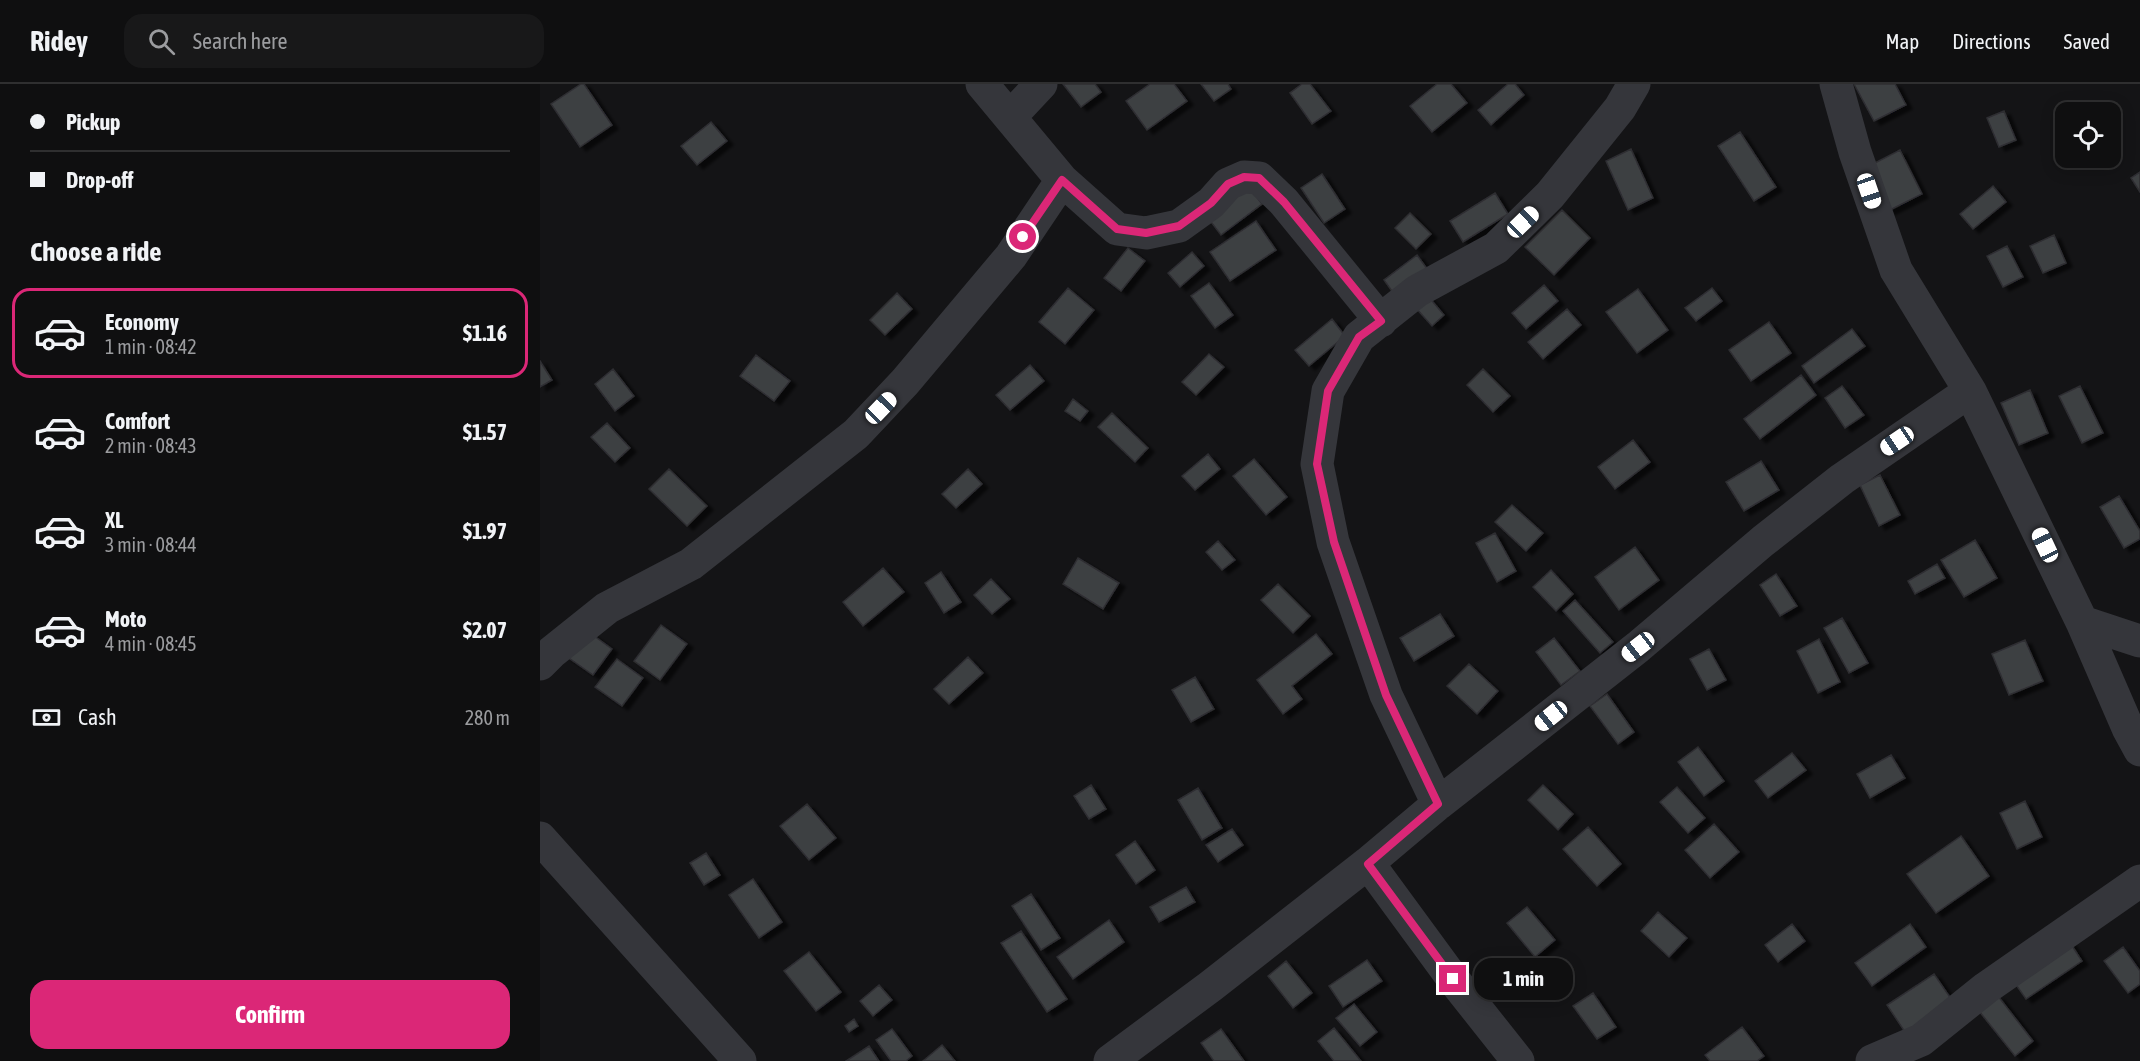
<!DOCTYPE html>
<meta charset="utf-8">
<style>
body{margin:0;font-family:"Asap Condensed",sans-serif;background:#181819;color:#f1f3f6;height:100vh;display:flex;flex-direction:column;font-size:22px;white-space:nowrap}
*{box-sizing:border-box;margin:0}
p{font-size:20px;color:#9b9c9f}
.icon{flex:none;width:33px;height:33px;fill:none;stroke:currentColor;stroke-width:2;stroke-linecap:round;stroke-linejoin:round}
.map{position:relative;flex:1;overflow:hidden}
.panel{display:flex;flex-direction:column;background:#0f0f10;width:540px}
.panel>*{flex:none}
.top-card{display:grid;align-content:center;height:132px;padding:0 30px;background:#0f0f10}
.controls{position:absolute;left:1515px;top:18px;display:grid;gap:12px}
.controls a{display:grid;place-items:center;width:66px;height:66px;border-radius:12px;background:#0f0f10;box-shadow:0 3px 15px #0003,0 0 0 2px #2f2f30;font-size:30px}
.end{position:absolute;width:27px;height:27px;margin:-14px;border:8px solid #db2777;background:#fff;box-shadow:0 0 0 3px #fff}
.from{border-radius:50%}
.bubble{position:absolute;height:42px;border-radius:18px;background:#0f0f10;box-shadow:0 3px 15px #0003,0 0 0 2px #2f2f30;font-size:20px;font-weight:700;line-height:42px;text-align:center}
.car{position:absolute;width:18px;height:36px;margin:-18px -9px;border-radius:8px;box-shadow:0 0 4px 2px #0007;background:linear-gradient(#fff 24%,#345 0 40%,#fff 0 76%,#345 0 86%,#fff 0)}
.top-card b{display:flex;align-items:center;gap:21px;height:57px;font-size:22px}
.top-card b+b{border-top:2px solid #2f2f30}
.top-card i{width:15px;height:15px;background:#f1f3f6}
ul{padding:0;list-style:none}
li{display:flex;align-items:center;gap:18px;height:90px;margin:0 12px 9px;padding:0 18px;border:3px solid transparent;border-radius:18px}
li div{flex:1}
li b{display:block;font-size:22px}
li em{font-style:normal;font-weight:700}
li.on{border-color:#db2777}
li>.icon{width:54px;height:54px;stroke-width:1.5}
h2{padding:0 30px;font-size:27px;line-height:72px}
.pay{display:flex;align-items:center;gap:15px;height:66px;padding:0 30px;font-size:22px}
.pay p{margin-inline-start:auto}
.cta{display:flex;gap:12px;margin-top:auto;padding:12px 30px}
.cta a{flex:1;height:69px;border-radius:18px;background:#db2777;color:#fff;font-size:24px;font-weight:700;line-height:69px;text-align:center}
header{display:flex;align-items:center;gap:36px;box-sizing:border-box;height:84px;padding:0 30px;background:#0f0f10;border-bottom:2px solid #2f2f30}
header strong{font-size:28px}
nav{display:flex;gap:33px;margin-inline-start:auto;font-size:21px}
.search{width:420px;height:54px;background:#181819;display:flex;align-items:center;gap:15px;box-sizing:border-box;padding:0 21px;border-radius:18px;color:#9b9c9f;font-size:22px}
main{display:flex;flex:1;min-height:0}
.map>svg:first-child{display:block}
.building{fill:#3e3f43;stroke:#2e2e32;stroke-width:1.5;filter:url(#shadow)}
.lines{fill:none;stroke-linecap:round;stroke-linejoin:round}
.minor{stroke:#35363b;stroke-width:33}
.route{stroke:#db2777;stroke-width:8}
</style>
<header>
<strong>Ridey</strong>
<div class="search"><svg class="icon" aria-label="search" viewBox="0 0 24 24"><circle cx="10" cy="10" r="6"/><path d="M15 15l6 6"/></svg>Search here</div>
<nav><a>Map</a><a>Directions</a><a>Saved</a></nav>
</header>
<main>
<section class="panel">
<div class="top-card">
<b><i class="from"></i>Pickup</b>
<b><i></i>Drop-off</b>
</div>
<h2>Choose a ride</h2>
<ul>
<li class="on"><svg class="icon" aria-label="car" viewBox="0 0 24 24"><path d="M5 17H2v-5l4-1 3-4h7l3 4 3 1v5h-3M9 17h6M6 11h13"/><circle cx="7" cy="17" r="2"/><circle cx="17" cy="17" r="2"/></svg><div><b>Economy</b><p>1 min · 08:42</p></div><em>$1.16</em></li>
<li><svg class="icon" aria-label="car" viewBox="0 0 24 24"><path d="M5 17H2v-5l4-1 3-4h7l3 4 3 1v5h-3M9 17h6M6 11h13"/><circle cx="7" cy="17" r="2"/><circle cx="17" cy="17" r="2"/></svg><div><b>Comfort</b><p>2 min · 08:43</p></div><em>$1.57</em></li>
<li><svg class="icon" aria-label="car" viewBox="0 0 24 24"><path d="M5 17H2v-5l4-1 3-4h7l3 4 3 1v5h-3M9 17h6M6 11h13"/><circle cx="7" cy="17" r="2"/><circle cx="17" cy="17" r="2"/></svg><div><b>XL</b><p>3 min · 08:44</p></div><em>$1.97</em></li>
<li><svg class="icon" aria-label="car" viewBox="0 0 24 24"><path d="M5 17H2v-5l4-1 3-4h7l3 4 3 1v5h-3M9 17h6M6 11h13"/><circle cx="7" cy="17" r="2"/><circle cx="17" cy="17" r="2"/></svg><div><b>Moto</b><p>4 min · 08:45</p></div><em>$2.07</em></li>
</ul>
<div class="pay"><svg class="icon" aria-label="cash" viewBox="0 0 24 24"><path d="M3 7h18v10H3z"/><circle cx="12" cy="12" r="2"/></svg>Cash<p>280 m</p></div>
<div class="cta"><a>Confirm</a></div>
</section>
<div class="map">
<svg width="1600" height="977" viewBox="0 0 1600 977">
<defs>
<filter id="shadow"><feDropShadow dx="6" dy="4" stdDeviation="1.5" flood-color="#0009"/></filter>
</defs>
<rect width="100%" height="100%" fill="#141416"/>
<path class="building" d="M41,0H44L72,41L40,63L11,20Z
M523,0H555L561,8L541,23Z
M610,0H634L647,17L607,46L586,17Z
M661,0H688L691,5L674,17Z
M762,0H770L791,27L772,40L750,9Z
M897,0H911L927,19L892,48L870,22Z
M968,0H975L984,11L951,41L938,26Z
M1314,0H1355L1366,21L1334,37Z
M1464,27L1476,56L1459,63L1447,34Z
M171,38L187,57L157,81L141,62Z
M1200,48L1236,103L1214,117L1178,62Z
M1091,65L1113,114L1088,126L1066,77Z
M1360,66L1382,110L1348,127L1327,83Z
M1600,88V108L1591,94Z
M782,90L805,125L784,139L761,104Z
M1453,102L1466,118L1433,145L1420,130Z
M709,103L722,120L681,151L668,134Z
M955,109L968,130L923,158L910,137Z
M1022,126L1050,154L1014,191L985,163Z
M870,129L891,150L876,165L855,144Z
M716,137L736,166L690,197L670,168Z
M1514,151L1526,179L1503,189L1490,162Z
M1467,162L1483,193L1463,203L1447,172Z
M588,164L605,177L581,207L564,194Z
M652,168L664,182L640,203L628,189Z
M877,171L888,186L854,210L844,196Z
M669,199L693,231L675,244L651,212Z
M1004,201L1018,217L986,245L972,229Z
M528,204L554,226L525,260L499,238Z
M1172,204L1182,217L1156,237L1145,224Z
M1098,205L1128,246L1097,269L1066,228Z
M357,209L372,225L345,251L330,236Z
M888,212L904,231L892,242L875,223Z
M1027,225L1041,241L1003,275L988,258Z
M792,235L805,252L769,282L755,266Z
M1229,238L1251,269L1211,297L1189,266Z
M1312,245L1325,262L1274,299L1262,282Z
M669,270L684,283L656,311L642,298Z
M216,271L250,297L234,317L200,292Z
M0,277L12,296L0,303Z
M490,281L504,297L470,326L456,311Z
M73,285L94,312L75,327L55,300Z
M943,285L970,312L953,328L927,301Z
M1261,291L1276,311L1220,355L1204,335Z
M1302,302L1324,331L1305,344L1285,314Z
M1540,302L1563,349L1542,359L1519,312Z
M1490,306L1508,349L1479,361L1461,319Z
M533,315L548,327L540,337L525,327Z
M572,329L608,364L595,378L558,343Z
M67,339L90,364L75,378L51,353Z
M1093,356L1110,378L1075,405L1058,383Z
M668,370L680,385L655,406L642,392Z
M714,375L747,413L726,431L693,392Z
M1221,377L1239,406L1204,427L1186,398Z
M129,385L167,422L147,442L109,405Z
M428,385L442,400L416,424L402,410Z
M1340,391L1360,431L1339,442L1320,401Z
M1579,412L1600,447V455L1584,464L1560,423Z
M972,421L1003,449L986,467L955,438Z
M955,449L976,487L957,498L936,459Z
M1435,456L1457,494L1424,513L1401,476Z
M678,457L695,476L682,486L666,468Z
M1095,463L1119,496L1079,526L1055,493Z
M538,474L579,499L563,525L523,500Z
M1397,480L1405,494L1375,510L1368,497Z
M343,484L364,508L323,542L303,518Z
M1011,486L1033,510L1016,527L993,503Z
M401,488L421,518L404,529L385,499Z
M1236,490L1257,522L1240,532L1220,501Z
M451,495L470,515L452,530L434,511Z
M738,500L770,532L753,549L721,516Z
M1035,516L1073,558L1060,569L1023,527Z
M900,530L914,552L874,577L860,554Z
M1302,534L1328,579L1309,589L1284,544Z
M121,541L147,560L120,596L94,577Z
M46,546L72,565L53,591L26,572Z
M776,550L792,570L752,602L762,615L743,630L717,596Z
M1014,554L1040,587L1021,601L996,568Z
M1279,555L1300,598L1278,609L1257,567Z
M1485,556L1503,597L1469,611L1452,570Z
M1169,565L1186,596L1167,606L1150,575Z
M428,573L443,589L409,620L394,605Z
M77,575L103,594L82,622L55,603Z
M929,580L958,607L937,630L907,602Z
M655,593L674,625L651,638L632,606Z
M1067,610L1094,648L1078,660L1050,622Z
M1158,663L1184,697L1164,712L1138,678Z
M1252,669L1266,686L1228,714L1215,697Z
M1351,671L1365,694L1330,714L1317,690Z
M551,701L566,725L549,735L534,712Z
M1003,701L1033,730L1018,746L988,716Z
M1137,703L1165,734L1148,749L1120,718Z
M658,704L682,744L662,756L638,716Z
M1485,717L1502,753L1477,765L1460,729Z
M267,720L296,754L269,776L240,742Z
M1174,740L1199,768L1170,794L1145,766Z
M1048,743L1081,780L1057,802L1023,765Z
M692,745L703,761L678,778L666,761Z
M1421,752L1449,792L1396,829L1367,790Z
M595,757L615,786L596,800L576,771Z
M166,769L180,791L164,801L150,779Z
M213,795L242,838L219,854L189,811Z
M646,803L655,818L619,838L610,823Z
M491,810L520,854L501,866L472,822Z
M987,823L1015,856L995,873L967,839Z
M1118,828L1147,854L1129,873L1101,847Z
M569,836L584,858L533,895L517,873Z
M1252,840L1265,857L1238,878L1225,861Z
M1370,840L1386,863L1332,902L1315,879Z
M481,847L527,915L507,928L461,859Z
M1529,857L1542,877L1486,915L1472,895Z
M1583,863L1600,887V900L1588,909L1564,877Z
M269,868L301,908L276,927L244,887Z
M827,876L842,897L803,923L789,902Z
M746,877L772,909L753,924L728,892Z
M1394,890L1414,919L1367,951L1347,921Z
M339,901L352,916L333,932L320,917Z
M1053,909L1076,943L1057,955L1033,922Z
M1458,912L1493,957L1475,972L1439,927Z
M814,920L837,948L820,962L796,934Z
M314,935L318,942L309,948L305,942Z
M1202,943L1224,972L1217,977H1170L1165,971Z
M794,944L821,977H794L778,957Z
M352,945L372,972L366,977H351L336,956Z
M681,945L704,977H674L661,959Z
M402,961L415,977H383Z
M329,962L339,977H306Z"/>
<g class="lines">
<path class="minor" d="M442,0L522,96L577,145L606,149L639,142L671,119L688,100L704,93L719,94L744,118L841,237
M1296,0L1315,68L1356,186L1430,307L1542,538L1588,644L1600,666
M471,32L501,0
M1542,538L1600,557
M0,580L12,568L67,524L151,480L316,350L365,298L471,172L522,96
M898,720L846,611L793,458L777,380L788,307L819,253L877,207L956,164L1010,111L1080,24L1094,0
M0,754L200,977
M828,779L913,895L978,977
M570,977L671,902L828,779L898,720L1098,563L1223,457L1302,395L1430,307
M1332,977L1381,956L1446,904L1600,797"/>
</g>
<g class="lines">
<path class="route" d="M483,153L522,96L577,145L606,149L639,142L671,119L688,100L704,93L719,94L744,118L841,237L819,253L788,307L777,380L794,458L846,611L898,720L828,780L913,895"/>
</g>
</svg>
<div class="controls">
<a><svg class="icon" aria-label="locate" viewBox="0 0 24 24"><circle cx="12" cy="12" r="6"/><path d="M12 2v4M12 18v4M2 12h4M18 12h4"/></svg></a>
</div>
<i class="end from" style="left:483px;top:153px"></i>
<i class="end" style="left:913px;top:895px"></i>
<div class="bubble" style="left:934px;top:874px;width:99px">1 min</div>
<i class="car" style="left:1329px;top:107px;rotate:161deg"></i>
<i class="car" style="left:983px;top:138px;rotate:46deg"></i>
<i class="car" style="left:341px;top:324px;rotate:44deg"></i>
<i class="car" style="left:1357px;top:357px;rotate:236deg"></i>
<i class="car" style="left:1505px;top:461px;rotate:335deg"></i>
<i class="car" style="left:1098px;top:563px;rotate:232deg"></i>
<i class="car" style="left:1011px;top:632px;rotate:231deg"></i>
</div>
</main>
